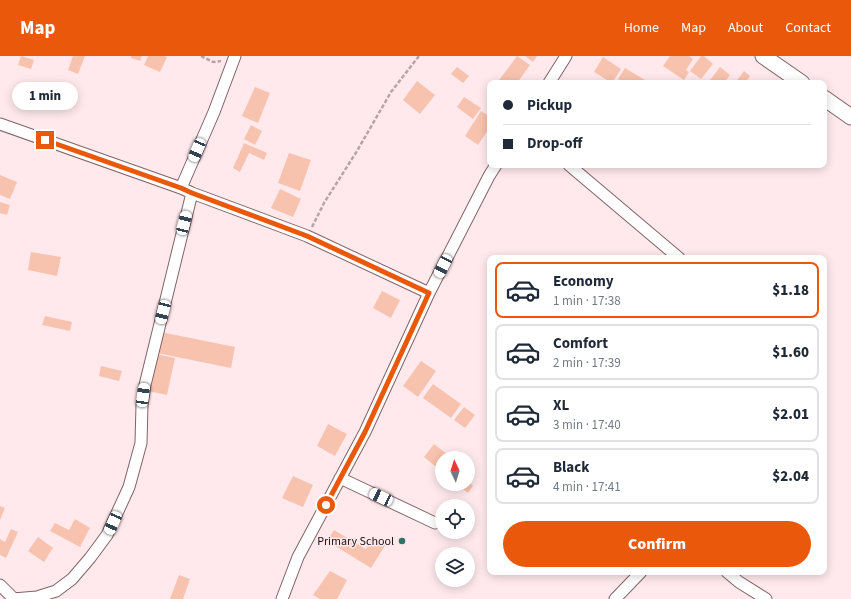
<!DOCTYPE html>
<meta charset="utf-8">
<style>
body{margin:0;font-family:"Source Sans 3",sans-serif;background:#f6f6f7;color:#1f2937;height:100vh;display:flex;flex-direction:column;font-size:15px;white-space:nowrap}
*{box-sizing:border-box;margin:0}
p{font-size:13px;color:#747a83}
.icon{flex:none;width:22px;height:22px;fill:none;stroke:currentColor;stroke-width:2;stroke-linecap:round;stroke-linejoin:round}
.map{position:relative;flex:1;overflow:hidden}
.side{position:absolute;left:487px;top:199px;width:340px;height:320px;display:flex;flex-direction:column;background:#fff;border-radius:8px;box-shadow:0 2px 10px #0003}
.side>*{flex:none}
.top-card{position:absolute;left:487px;top:24px;width:340px;height:88px;border-radius:8px;box-shadow:0 2px 10px #0003;display:grid;align-content:center;height:88px;padding:0 16px;background:#fff}
.needle{width:26px;rotate:356deg}
.controls{position:absolute;left:435px;top:395px;display:grid;gap:8px}
.controls a{display:grid;place-items:center;width:40px;height:40px;border-radius:50%;background:#fff;box-shadow:0 2px 10px #0003;font-size:20px}
.end{position:absolute;width:18px;height:18px;margin:-9px;border:5px solid #ea580c;background:#fff;box-shadow:0 0 0 2px #fff}
.from{border-radius:50%}
.bubble{position:absolute;height:28px;border-radius:14px;background:#fff;box-shadow:0 2px 10px #0003;font-size:13px;font-weight:800;line-height:28px;text-align:center}
.car{position:absolute;width:12px;height:24px;margin:-12px -6px;border-radius:5px;box-shadow:0 0 3px 1px #0007;background:linear-gradient(#fff 24%,#345 0 40%,#fff 0 76%,#345 0 86%,#fff 0)}
.top-card b{display:flex;align-items:center;gap:14px;height:38px;font-size:15px}
.top-card b+b{border-top:1px solid #e0e1e3}
.top-card i{width:10px;height:10px;background:#1f2937}
ul{padding:7px 0 0;list-style:none}
li{display:flex;align-items:center;gap:12px;height:56px;margin:0 8px 6px;padding:0 8px;border:2px solid #e0e1e3;border-radius:8px}
li div{flex:1}
li b{display:block;font-size:15px}
li em{font-style:normal;font-weight:800}
li.on{border-color:#ea580c}
li>.icon{width:36px;height:36px;stroke-width:1.5}
.button{display:flex;gap:8px;margin-top:auto;padding:8px 16px}
.button a{flex:1;height:46px;border-radius:24px;background:#ea580c;color:#fff;font-size:16px;font-weight:800;line-height:46px;text-align:center}
header{display:flex;align-items:center;gap:24px;box-sizing:border-box;height:56px;padding:0 20px;background:#ea580c;color:#fff}
header strong{font-size:19px}
nav{display:flex;gap:22px;margin-inline-start:auto;font-size:14px}
.map>svg:first-child{display:block}
.building{fill:#f8c3ae}
.lines{fill:none;stroke-linecap:round;stroke-linejoin:round}
.minor-casing{stroke:#826367;stroke-width:13}
.secondary-casing{stroke:#826367;stroke-width:17}
.path{stroke:#b7a4a7;stroke-width:2.5;stroke-dasharray:4 2;stroke-linecap:butt}
.minor{stroke:#fff;stroke-width:11}
.secondary{stroke:#fff;stroke-width:15}
.route{stroke:#ea580c;stroke-width:5}
.poi-dot{fill:#2f7366;stroke:#ffe9ec;stroke-width:1.5}
.labels{text-anchor:middle;stroke-width:3;stroke-linejoin:round;paint-order:stroke}
.poi-label{font-size:12px;fill:#1d1113;stroke:#ffe9ec;text-anchor:end}
</style>
<header>
<strong>Map</strong>
<nav><a>Home</a><a>Map</a><a>About</a><a>Contact</a></nav>
</header>
<div class="map">
<svg width="851" height="543" viewBox="0 0 851 543">
<rect width="100%" height="100%" fill="#ffe9ec"/>
<path class="building" d="M21,0L34,4L31,13L18,9Z
M73,0H85L78,18L68,14Z
M131,0H142L140,5L131,2Z
M148,0H164L167,1L160,16L144,9Z
M517,0L530,9L517,27H497Z
M525,0H537L533,6Z
M670,0H689L693,3L686,14L689,16L684,24L663,10Z
M701,0H704L713,8L701,23L690,15Z
M603,1L621,13L612,27L594,16Z
M457,11L469,20L463,27L451,18Z
M720,11L730,19L724,27H708Z
M625,12L650,27H625L618,23Z
M744,15L750,20L745,27H735Z
M417,25L435,39L420,58L403,44Z
M255,31L270,37L258,67L242,60Z
M464,41L481,52L473,63L457,51Z
M481,55L490,61V71L478,89L465,80Z
M251,69L262,75L255,89L244,83Z
M244,87L267,97L264,104L249,97L240,116L233,112Z
M289,97L311,104L300,135L278,127Z
M0,119L17,126L10,143L0,139Z
M280,133L301,143L293,161L271,152Z
M0,146L10,149L7,159L0,157Z
M31,196L61,201L57,220L28,214Z
M382,235L400,244L391,262L373,252Z
M45,260L72,266L70,275L42,269Z
M161,276L235,291L231,312L157,297Z
M156,298L175,302L167,339L148,335Z
M421,305L436,315L418,341L403,330Z
M101,310L122,315L119,325L99,320Z
M433,328L461,348L451,362L423,342Z
M464,351L475,359L465,372L454,364Z
M328,368L347,378L335,400L317,390Z
M434,388L452,402H442V416L424,401Z
M293,420L313,429L303,451L282,442Z
M468,425L473,430L468,437L457,428H468Z
M0,450L5,452L0,464Z
M75,463L90,472L80,491L50,475L55,467L69,474Z
M11,473L18,476L6,502L0,499V483L5,486Z
M334,474L366,493L373,480L386,488L371,512L327,485Z
M38,481L53,492L44,506L28,495Z
M330,515L347,524L337,543H320L313,539Z
M179,519L190,523L183,543H170Z"/>
<g class="lines">
<defs>
<path id="minor" d="M549,27L566,0
M0,68L181,132L192,137L307,180L429,237
M569,109L679,202
M181,132L214,56L235,0
M340,422L435,467
M727,516L739,526L766,543
M0,529L14,543
M13,543L37,541L56,535L72,523L90,502L107,479L129,431L141,387L142,349L145,329L192,137
M282,543L298,501L365,376L429,237L489,120L496,109
M615,543L641,516"/>
<path id="secondary" d="M763,0L802,27
M824,42L851,61"/>
</defs>
<use href="#minor" class="minor-casing"/>
<use href="#secondary" class="secondary-casing"/>
<path class="path" d="M201,0L213,6L221,5
M312,171L324,147L357,95L391,36L419,0"/>
<use href="#minor" class="minor"/>
<use href="#secondary" class="secondary"/>
</g>
<g class="lines">
<path class="route" d="M45,84L181,132L192,137L307,180L429,237L365,376L326,449"/>
</g>
<circle class="poi-dot" cx="402" cy="485" r="4"/>
<g class="labels">
<g class="poi-label">
<text x="394" y="489">Primary School</text>
</g>
</g>
</svg>
<div class="controls">
<a><svg class="needle" viewBox="-14 -14 28 28"><path d="M0-13l5 13h-10z" fill="#e53935"/><path d="M0 13l5-13h-10z" fill="#747a83"/></svg></a>
<a><svg class="icon" aria-label="locate" viewBox="0 0 24 24"><circle cx="12" cy="12" r="6"/><path d="M12 2v4M12 18v4M2 12h4M18 12h4"/></svg></a>
<a><svg class="icon" aria-label="layers" viewBox="0 0 24 24"><path d="M12 4l9 5-9 5-9-5zM3 14l9 5 9-5"/></svg></a>
</div>
<i class="end from" style="left:326px;top:449px"></i>
<i class="end" style="left:45px;top:84px"></i>
<div class="bubble" style="left:12px;top:26px;width:66px">1 min</div>
<i class="car" style="left:197px;top:94px;rotate:203deg"></i>
<i class="car" style="left:184px;top:167px;rotate:14deg"></i>
<i class="car" style="left:443px;top:210px;rotate:207deg"></i>
<i class="car" style="left:163px;top:256px;rotate:194deg"></i>
<i class="car" style="left:143px;top:339px;rotate:8deg"></i>
<i class="car" style="left:381px;top:441px;rotate:295deg"></i>
<i class="car" style="left:113px;top:467px;rotate:204deg"></i>
<div class="top-card">
<b><i class="from"></i>Pickup</b>
<b><i></i>Drop-off</b>
</div>
<section class="side">
<ul>
<li class="on"><svg class="icon" aria-label="car" viewBox="0 0 24 24"><path d="M5 17H2v-5l4-1 3-4h7l3 4 3 1v5h-3M9 17h6M6 11h13"/><circle cx="7" cy="17" r="2"/><circle cx="17" cy="17" r="2"/></svg><div><b>Economy</b><p>1 min · 17:38</p></div><em>$1.18</em></li>
<li><svg class="icon" aria-label="car" viewBox="0 0 24 24"><path d="M5 17H2v-5l4-1 3-4h7l3 4 3 1v5h-3M9 17h6M6 11h13"/><circle cx="7" cy="17" r="2"/><circle cx="17" cy="17" r="2"/></svg><div><b>Comfort</b><p>2 min · 17:39</p></div><em>$1.60</em></li>
<li><svg class="icon" aria-label="car" viewBox="0 0 24 24"><path d="M5 17H2v-5l4-1 3-4h7l3 4 3 1v5h-3M9 17h6M6 11h13"/><circle cx="7" cy="17" r="2"/><circle cx="17" cy="17" r="2"/></svg><div><b>XL</b><p>3 min · 17:40</p></div><em>$2.01</em></li>
<li><svg class="icon" aria-label="car" viewBox="0 0 24 24"><path d="M5 17H2v-5l4-1 3-4h7l3 4 3 1v5h-3M9 17h6M6 11h13"/><circle cx="7" cy="17" r="2"/><circle cx="17" cy="17" r="2"/></svg><div><b>Black</b><p>4 min · 17:41</p></div><em>$2.04</em></li>
</ul>
<div class="button"><a>Confirm</a></div>
</section>
</div>
